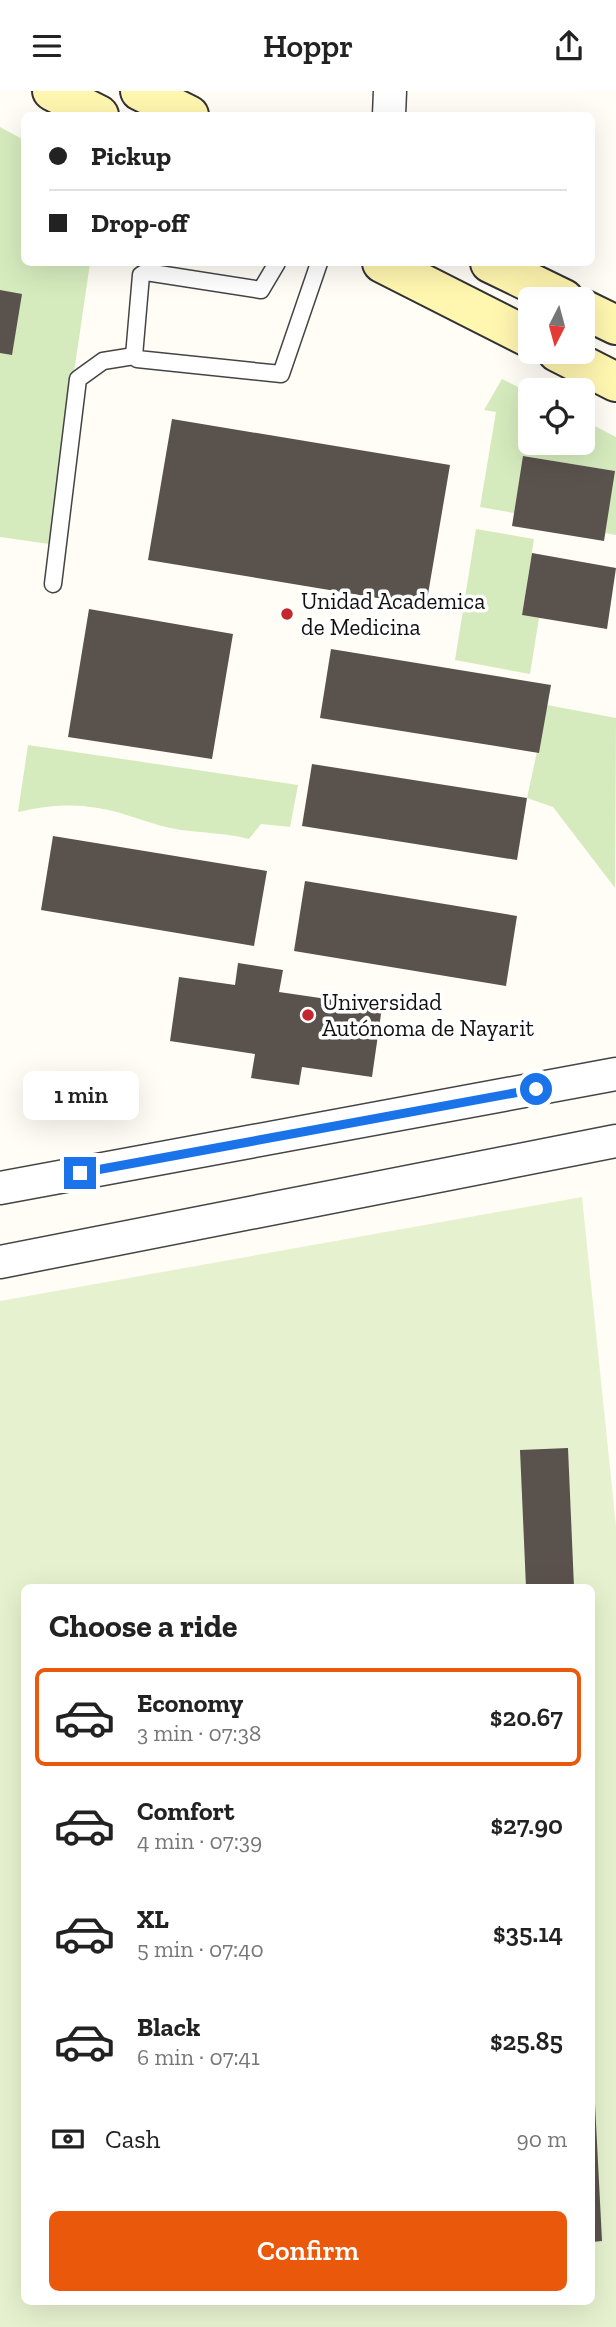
<!DOCTYPE html>
<meta charset="utf-8">
<style>
body{margin:0;font-family:"Zilla Slab",serif;background:#f2f2f2;color:#222;height:100vh;display:flex;flex-direction:column;font-size:26px;white-space:nowrap}
*{box-sizing:border-box;margin:0}
p{font-size:23px;color:#767676}
.icon{flex:none;width:38px;height:38px;fill:none;stroke:currentColor;stroke-width:2;stroke-linecap:round;stroke-linejoin:round}
.map{position:relative;flex:1;overflow:hidden}
.panel{position:absolute;left:21px;top:1493px;width:574px;height:721px;display:flex;flex-direction:column;background:#fff;border-radius:10px;box-shadow:0 7px 28px #0002}
.panel>*{flex:none}
.top-card{position:absolute;left:21px;top:21px;width:574px;height:154px;border-radius:10px;box-shadow:0 7px 28px #0002;display:grid;align-content:center;height:154px;padding:0 28px;background:#fff}
.needle{width:46px;rotate:186deg}
.buttons{position:absolute;left:518px;top:196px;display:grid;gap:14px}
.buttons a{display:grid;place-items:center;width:77px;height:77px;border-radius:10px;background:#fff;box-shadow:0 7px 28px #0002;font-size:35px}
.end{position:absolute;width:32px;height:32px;margin:-16px;border:9px solid #1a73e8;background:#fff;box-shadow:0 0 0 4px #fff}
.from{border-radius:50%}
.bubble{position:absolute;height:49px;border-radius:10px;background:#fff;box-shadow:0 7px 28px #0002;font-size:23px;font-weight:600;line-height:49px;text-align:center}
.top-card b{display:flex;align-items:center;gap:24px;height:66px;font-size:26px}
.top-card b+b{border-top:2px solid #e0e0e0}
.top-card i{width:18px;height:18px;background:#222}
ul{padding:0;list-style:none}
li{display:flex;align-items:center;gap:21px;height:98px;margin:0 14px 10px;padding:0 14px;border:4px solid transparent;border-radius:10px}
li div{flex:1}
li b{display:block;font-size:26px}
li em{font-style:normal;font-weight:600}
li.on{border-color:#ea580c}
li>.icon{width:63px;height:63px;stroke-width:1.5}
h2{padding:0 28px;font-size:32px;line-height:84px}
.pay{display:flex;align-items:center;gap:18px;height:77px;padding:0 28px;font-size:26px}
.pay p{margin-inline-start:auto}
.primary-button{display:flex;gap:14px;margin-top:auto;padding:14px 28px}
.primary-button a{flex:1;height:80px;border-radius:10px;background:#ea580c;color:#fff;font-size:28px;font-weight:600;line-height:80px;text-align:center}
header{display:flex;justify-content:space-between;align-items:center;height:91px;padding:0 28px;background:#fff;font-size:32px;font-weight:600}
.map>svg:first-child{display:block}
.green{fill:#d5ebbd}
.pitch{fill:#e6f2cf;fill-rule:evenodd}
.building{fill:#5a524d}
.lines{fill:none;stroke-linecap:round;stroke-linejoin:round}
.service-casing{stroke:#444;stroke-width:19}
.minor-casing{stroke:#444;stroke-width:35}
.secondary-casing{stroke:#333;stroke-width:42}
.service{stroke:#fff;stroke-width:16}
.minor{stroke:#fff;stroke-width:32}
.secondary{stroke:#fff6b0;stroke-width:38}
.route{stroke:#1a73e8;stroke-width:9}
.poi-dot{fill:#c4262e;stroke:#fff;stroke-width:2.5}
.labels{text-anchor:middle;stroke-width:7;stroke-linejoin:round;paint-order:stroke}
.poi-label{font-size:23px;fill:#111;stroke:#fff;text-anchor:start}
</style>
<header><svg class="icon" aria-label="menu" viewBox="0 0 24 24"><path d="M4 6h16M4 12h16M4 18h16"/></svg>Hoppr<svg class="icon" aria-label="share" viewBox="0 0 24 24"><path d="M12 15V3M7 8l5-5 5 5M5 13v7h14v-7"/></svg></header>
<div class="map">
<svg width="616" height="2236" viewBox="0 0 616 2236">
<rect width="100%" height="100%" fill="#fffdf5"/>
<path class="green" d="M0,36L24,49V172H90L49,453L0,446Z
M502,288L530,302V352H583V329L616,346V444L605,442L614,380L524,365L514,422L480,416L496,321L484,319Z
M476,438L534,448L522,524L539,527L530,583L455,569Z
M547,614L616,627L615,797L553,716L527,707Z
M28,654L298,694L290,736L261,733L249,748C226,742 204,742 181,739C152,735 126,721 98,717C70,712 45,715 18,721Z"/>
<path class="pitch" d="M582,1106L616,1435V2236H0V1210ZM24,1496H592V2210H24Z"/>
<path class="building" d="M0,199L22,203L12,264L0,262Z
M172,328L450,374L426,515L148,469Z
M523,365L615,380L604,450L512,435Z
M532,462L616,477L607,538L522,524Z
M89,518L233,543L212,668L68,646Z
M331,558L551,594L539,662L320,627Z
M312,673L527,707L517,769L302,735Z
M53,745L267,780L254,855L41,819Z
M305,790L517,825L506,895L294,860Z
M238,872L283,879L279,901L382,916L372,986L302,976L299,994L251,987L255,963L170,950L179,886L235,894Z
M568,1357L574,1496H526L520,1359Z
M592,1954L602,2150L592,2151Z"/>
<g class="lines">
<defs>
<path id="service" d="M277,172L261,199L146,181L141,184L134,265L137,268L281,283L319,172
M53,493L78,288L103,270L134,265"/>
<path id="minor" d="M389,24L390,0
M0,1097L616,983
M0,1171L616,1050"/>
<path id="secondary" d="M52,0L99,24
M140,0L189,24
M382,172L530,247
M490,172L564,208
M583,218L616,234
M557,261L616,291"/>
</defs>
<use href="#service" class="service-casing"/>
<use href="#minor" class="minor-casing"/>
<use href="#secondary" class="secondary-casing"/>
<use href="#service" class="service"/>
<use href="#minor" class="minor"/>
<use href="#secondary" class="secondary"/>
</g>
<g class="lines">
<path class="route" d="M80,1082L536,998"/>
</g>
<g class="poi-dot">
<circle cx="287" cy="523" r="7"/>
<circle cx="308" cy="924" r="7"/>
</g>
<g class="labels">
<g class="poi-label">
<text x="301" y="518">Unidad Academica<tspan x="301" dy="26">de Medicina</tspan></text>
<text x="322" y="919">Universidad<tspan x="322" dy="26">Autónoma de Nayarit</tspan></text>
</g>
</g>
</svg>
<div class="buttons">
<a><svg class="needle" viewBox="-14 -14 28 28"><path d="M0-13l5 13h-10z" fill="#e53935"/><path d="M0 13l5-13h-10z" fill="#767676"/></svg></a>
<a><svg class="icon" aria-label="locate" viewBox="0 0 24 24"><circle cx="12" cy="12" r="6"/><path d="M12 2v4M12 18v4M2 12h4M18 12h4"/></svg></a>
</div>
<i class="end from" style="left:536px;top:998px"></i>
<i class="end" style="left:80px;top:1082px"></i>
<div class="bubble" style="left:23px;top:980px;width:116px">1 min</div>
<div class="top-card">
<b><i class="from"></i>Pickup</b>
<b><i></i>Drop-off</b>
</div>
<section class="panel">
<h2>Choose a ride</h2>
<ul>
<li class="on"><svg class="icon" aria-label="car" viewBox="0 0 24 24"><path d="M5 17H2v-5l4-1 3-4h7l3 4 3 1v5h-3M9 17h6M6 11h13"/><circle cx="7" cy="17" r="2"/><circle cx="17" cy="17" r="2"/></svg><div><b>Economy</b><p>3 min · 07:38</p></div><em>$20.67</em></li>
<li><svg class="icon" aria-label="car" viewBox="0 0 24 24"><path d="M5 17H2v-5l4-1 3-4h7l3 4 3 1v5h-3M9 17h6M6 11h13"/><circle cx="7" cy="17" r="2"/><circle cx="17" cy="17" r="2"/></svg><div><b>Comfort</b><p>4 min · 07:39</p></div><em>$27.90</em></li>
<li><svg class="icon" aria-label="car" viewBox="0 0 24 24"><path d="M5 17H2v-5l4-1 3-4h7l3 4 3 1v5h-3M9 17h6M6 11h13"/><circle cx="7" cy="17" r="2"/><circle cx="17" cy="17" r="2"/></svg><div><b>XL</b><p>5 min · 07:40</p></div><em>$35.14</em></li>
<li><svg class="icon" aria-label="car" viewBox="0 0 24 24"><path d="M5 17H2v-5l4-1 3-4h7l3 4 3 1v5h-3M9 17h6M6 11h13"/><circle cx="7" cy="17" r="2"/><circle cx="17" cy="17" r="2"/></svg><div><b>Black</b><p>6 min · 07:41</p></div><em>$25.85</em></li>
</ul>
<div class="pay"><svg class="icon" aria-label="cash" viewBox="0 0 24 24"><path d="M3 7h18v10H3z"/><circle cx="12" cy="12" r="2"/></svg>Cash<p>90 m</p></div>
<div class="primary-button"><a>Confirm</a></div>
</section>
</div>
